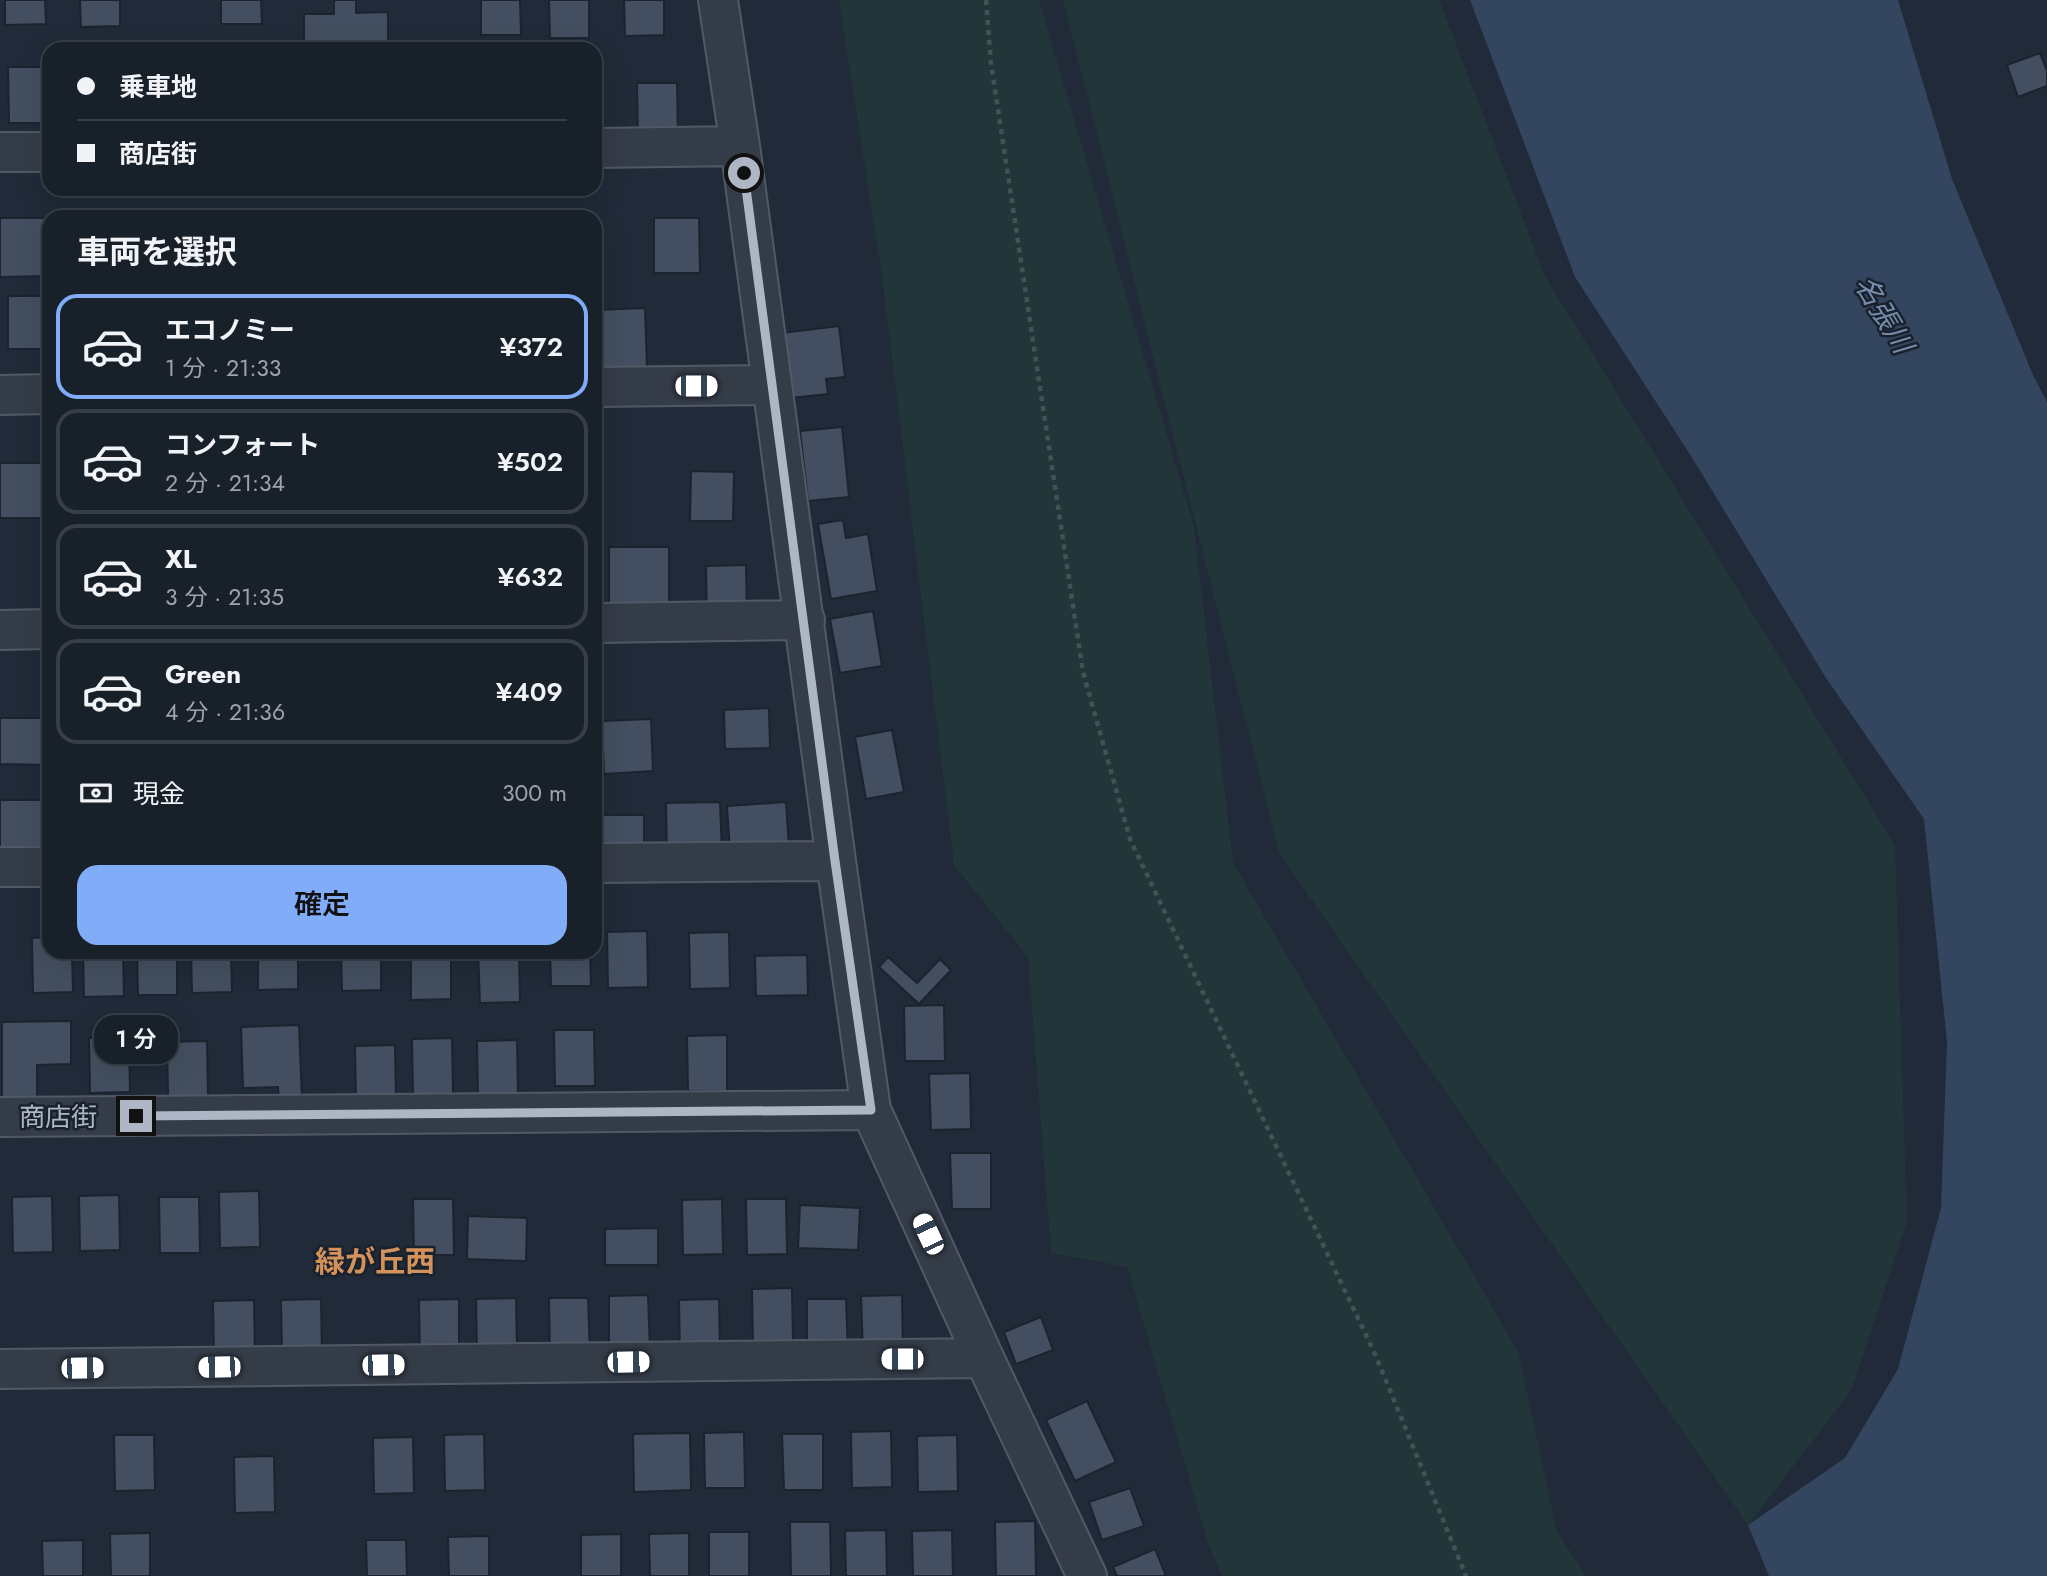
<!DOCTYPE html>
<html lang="ja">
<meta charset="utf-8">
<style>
body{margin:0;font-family:Jost,"Noto Sans JP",sans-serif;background:#212832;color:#f1f3f6;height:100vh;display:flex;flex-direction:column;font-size:26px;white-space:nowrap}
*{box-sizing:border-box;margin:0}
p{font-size:23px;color:#9fa3a8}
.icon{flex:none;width:38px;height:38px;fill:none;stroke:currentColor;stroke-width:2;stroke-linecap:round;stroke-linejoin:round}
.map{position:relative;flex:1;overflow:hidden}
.panel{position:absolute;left:42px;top:210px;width:560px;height:749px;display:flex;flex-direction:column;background:#18202a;border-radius:21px;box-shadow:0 7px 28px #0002,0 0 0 2px #363e47}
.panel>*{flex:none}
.hud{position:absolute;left:42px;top:42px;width:560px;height:154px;border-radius:21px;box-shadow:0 7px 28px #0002,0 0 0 2px #363e47;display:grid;align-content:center;height:154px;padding:0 35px;background:#18202a}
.end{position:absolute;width:32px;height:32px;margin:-16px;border:9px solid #aeb6c5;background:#111;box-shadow:0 0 0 4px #111}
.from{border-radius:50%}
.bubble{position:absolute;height:49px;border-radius:21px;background:#18202a;box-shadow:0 7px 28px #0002,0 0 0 2px #363e47;font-size:23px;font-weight:600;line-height:49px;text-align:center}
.car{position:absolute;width:21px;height:42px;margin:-21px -10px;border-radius:9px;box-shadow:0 0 5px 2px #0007;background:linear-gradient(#fff 24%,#345 0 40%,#fff 0 76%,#345 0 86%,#fff 0)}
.hud b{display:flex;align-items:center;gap:24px;height:66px;font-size:26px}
.hud b+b{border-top:2px solid #363e47}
.hud i{width:18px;height:18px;background:#f1f3f6}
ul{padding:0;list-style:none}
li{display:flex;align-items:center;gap:21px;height:105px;margin:0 14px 10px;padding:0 21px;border:4px solid #363e47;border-radius:21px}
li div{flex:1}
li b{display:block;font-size:26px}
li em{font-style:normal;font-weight:600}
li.selected{border-color:#80acf8}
li>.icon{width:63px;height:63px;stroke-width:1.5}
h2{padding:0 35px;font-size:32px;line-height:84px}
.pay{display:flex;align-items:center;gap:18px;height:77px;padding:0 35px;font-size:26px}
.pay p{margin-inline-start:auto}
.action{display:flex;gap:14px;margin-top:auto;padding:14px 35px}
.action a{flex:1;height:80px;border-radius:21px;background:#80acf8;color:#111;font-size:28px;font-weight:600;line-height:80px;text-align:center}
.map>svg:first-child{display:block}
.green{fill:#223639}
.water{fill:#34455f}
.building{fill:#434f60;stroke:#1b232f;stroke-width:2}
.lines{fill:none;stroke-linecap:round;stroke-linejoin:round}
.minor-casing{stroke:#515966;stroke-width:42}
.path{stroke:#405356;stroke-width:4.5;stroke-dasharray:5 5;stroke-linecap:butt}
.minor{stroke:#343c48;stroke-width:38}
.route{stroke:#aeb6c5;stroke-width:9}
.labels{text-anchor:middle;stroke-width:5;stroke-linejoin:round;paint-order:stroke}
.street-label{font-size:26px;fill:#aeb6c5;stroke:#19212d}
.water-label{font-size:28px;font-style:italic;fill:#768dad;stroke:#19212d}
.quarter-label{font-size:30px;font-weight:bold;fill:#d3915b;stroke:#19212d}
</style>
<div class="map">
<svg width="2047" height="1576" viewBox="0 0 2047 1576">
<rect width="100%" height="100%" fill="#202a38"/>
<path class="green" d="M839,0H1039L1194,527L1233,863L1518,1351L1557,1531L1586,1576H1222L1209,1546L1127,1267L1051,1253L1028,957L954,865L882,276Z
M1063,0H1439L1545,276L1895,845L1907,1222L1851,1391L1748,1525L1279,853Z"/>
<path class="water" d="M1470,0H1898L1952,179L2033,375L2047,402V1576H1769L1748,1525L1845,1458L1898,1369L1941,1208L1947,1042L1924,819L1826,678L1691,456L1575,277Z"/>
<path class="building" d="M5,0H45L46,24L5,25Z
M80,0H120V26L81,27Z
M221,0H261L262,24H221Z
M334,0H356V13L388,12V42H304V14H334Z
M481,0H520L521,35H481Z
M549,0H589V38H550Z
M624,0H664V35L625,36Z
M2040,53L2047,71V86L2018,97L2007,65Z
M8,67H48L49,123H9Z
M637,83H677L678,139H638Z
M0,218H49V276L0,277Z
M654,218H699L700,273H654Z
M8,296H49V349H8Z
M645,308L647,368L595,369V310Z
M839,326L845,377L826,379L828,394L790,398L782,333Z
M842,427L849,497L808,501L800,431Z
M0,463H49V518H0Z
M691,471L734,472L733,521H690Z
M843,520L846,538L868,534L877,591L831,599L818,524Z
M609,547H669V618L609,619Z
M746,565L747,621H707L706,566Z
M873,611L882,666L840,673L830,619Z
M769,708L770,748L725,749L724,710Z
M0,718H49V765L0,764Z
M651,719L653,771L604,774L602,721Z
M892,730L904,792L866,799L855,737Z
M0,800H49V851L0,850Z
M720,802L722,853L667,854L666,803Z
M786,802L789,849L730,852L727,806Z
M596,815H644V852H595Z
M647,931L648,987L608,988L607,932Z
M729,932L730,988L690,989L689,933Z
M49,937V952H72L73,992L33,993L32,938Z
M83,952H123L124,996L84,997Z
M137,952H177V995H138Z
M191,952H231L232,992L192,993Z
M258,952H298V989L258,990Z
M341,952H381V990L342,991Z
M411,952H451V999L411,1000Z
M478,952H519L520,1002L480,1003Z
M550,952H590L591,986H551Z
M807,955L808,995L756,996L755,956Z
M888,957L917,983L940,959L951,970L919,1004L879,967Z
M944,1005L945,1061H905L904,1006Z
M71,1021V1064L37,1065V1099L2,1100V1022Z
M299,1025L302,1099L279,1100L278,1087L243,1088L241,1027Z
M554,1030H594L595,1086H555Z
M727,1035V1091H688L687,1036Z
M129,1037L130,1092L90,1093L89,1038Z
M452,1038L453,1094L413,1095L412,1039Z
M517,1040L518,1096L478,1097L477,1041Z
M207,1041L208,1097L168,1098L167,1042Z
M395,1045L396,1101H356L355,1046Z
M970,1073L971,1129L931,1130L929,1074Z
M950,1153H991V1209H952Z
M259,1191L260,1247L220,1248L219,1192Z
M119,1195L120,1250L80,1251L79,1196Z
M52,1196L53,1252L13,1253L12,1197Z
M159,1197H199L200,1253H160Z
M413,1199H453L454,1255H414Z
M722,1199L723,1254L683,1255L682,1200Z
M746,1199H786L787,1254L747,1255Z
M800,1205L860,1208L858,1250L798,1248Z
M468,1216L527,1218L526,1261L467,1259Z
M658,1228V1265H605V1229Z
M792,1288L793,1344L753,1345L752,1289Z
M648,1295L650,1351L609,1352V1296Z
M902,1295L903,1351L863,1352L861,1296Z
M516,1298L517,1354L477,1355L476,1299Z
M549,1298H588L590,1354H550Z
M321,1299L322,1355L282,1356L281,1300Z
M459,1299V1355L420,1356L419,1300Z
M719,1299L720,1355L680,1356L679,1300Z
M807,1299H846L848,1355H807Z
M254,1300L255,1356L214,1357L213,1301Z
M1041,1317L1053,1350L1016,1364L1004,1332Z
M1087,1401L1116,1462L1075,1481L1046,1420Z
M891,1431L892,1487L852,1488L851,1432Z
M744,1432L745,1488H705L704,1433Z
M690,1433L691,1490L634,1492L633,1434Z
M484,1434L485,1490L445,1491L444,1435Z
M782,1434H823V1490H784Z
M114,1435H154L155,1490L115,1491Z
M957,1435L958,1491L918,1492L917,1436Z
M413,1437L414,1493L374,1494L373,1438Z
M274,1456L275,1512L235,1513L234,1457Z
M1130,1488L1144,1526L1102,1540L1089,1502Z
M1035,1521L1036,1576H996L995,1522Z
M790,1522H830L831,1576H791Z
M886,1530L887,1576H846L845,1531Z
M952,1530L953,1576H913L912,1531Z
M709,1532H749V1576H709Z
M150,1533V1576H111L110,1534Z
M689,1533V1576H650L649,1534Z
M621,1534V1576H581V1535Z
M489,1536V1576H449L448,1537Z
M83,1540V1576H43L42,1541Z
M366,1540H406L407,1576H367Z
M1155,1549L1166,1576H1117L1113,1567Z"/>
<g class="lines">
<defs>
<path id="minor" d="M718,0L740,146L836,861L871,1110L984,1358L1087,1576
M595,148L740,146
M0,152H49
M595,387L772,385
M0,395L49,394
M595,623L805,620
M0,630L49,629
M595,863L836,861
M0,867H49
M0,1117L871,1110
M0,1369L984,1358"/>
</defs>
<use href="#minor" class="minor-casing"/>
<path class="path" d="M986,0L991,63L1083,672L1130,839L1375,1354L1466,1576"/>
<use href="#minor" class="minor"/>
</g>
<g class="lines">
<path class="route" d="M136,1116L871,1110L835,861L744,173"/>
</g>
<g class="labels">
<g class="street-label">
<text x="58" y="1126">商店街</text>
</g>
<g class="water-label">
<text transform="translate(1884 314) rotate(59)" y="10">名張川</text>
</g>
<g class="quarter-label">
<text x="375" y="1272">緑が丘西</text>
</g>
</g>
</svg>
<i class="end from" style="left:744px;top:173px"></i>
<i class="end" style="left:136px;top:1116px"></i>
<div class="bubble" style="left:94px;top:1015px;width:84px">1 分</div>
<i class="car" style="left:696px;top:386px;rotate:90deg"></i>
<i class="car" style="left:928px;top:1234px;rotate:335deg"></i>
<i class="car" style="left:902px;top:1359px;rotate:270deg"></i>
<i class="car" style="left:628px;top:1362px;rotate:89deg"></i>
<i class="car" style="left:383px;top:1365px;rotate:89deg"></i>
<i class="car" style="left:219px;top:1367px;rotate:269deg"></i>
<i class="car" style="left:82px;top:1368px;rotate:89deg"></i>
<div class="hud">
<b><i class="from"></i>乗車地</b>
<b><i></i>商店街</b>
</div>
<section class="panel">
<h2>車両を選択</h2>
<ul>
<li class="selected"><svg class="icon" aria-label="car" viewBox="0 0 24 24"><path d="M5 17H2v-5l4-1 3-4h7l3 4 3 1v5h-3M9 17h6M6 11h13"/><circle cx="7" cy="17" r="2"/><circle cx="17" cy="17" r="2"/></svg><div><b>エコノミー</b><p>1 分 · 21:33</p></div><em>¥372</em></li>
<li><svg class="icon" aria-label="car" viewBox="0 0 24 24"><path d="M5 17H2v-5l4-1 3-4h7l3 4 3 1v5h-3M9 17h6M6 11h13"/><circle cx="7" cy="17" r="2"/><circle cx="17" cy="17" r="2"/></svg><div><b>コンフォート</b><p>2 分 · 21:34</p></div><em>¥502</em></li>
<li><svg class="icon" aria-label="car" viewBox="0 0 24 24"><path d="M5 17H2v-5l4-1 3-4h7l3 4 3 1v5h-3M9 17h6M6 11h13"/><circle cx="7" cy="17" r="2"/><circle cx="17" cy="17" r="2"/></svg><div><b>XL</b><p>3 分 · 21:35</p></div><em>¥632</em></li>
<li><svg class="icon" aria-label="car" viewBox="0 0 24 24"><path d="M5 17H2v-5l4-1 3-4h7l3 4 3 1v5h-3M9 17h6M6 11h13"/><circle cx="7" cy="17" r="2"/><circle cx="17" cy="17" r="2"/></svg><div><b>Green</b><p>4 分 · 21:36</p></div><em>¥409</em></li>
</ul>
<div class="pay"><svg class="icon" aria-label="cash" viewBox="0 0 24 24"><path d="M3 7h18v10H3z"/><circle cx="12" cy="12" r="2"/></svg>現金<p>300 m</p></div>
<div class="action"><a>確定</a></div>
</section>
</div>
